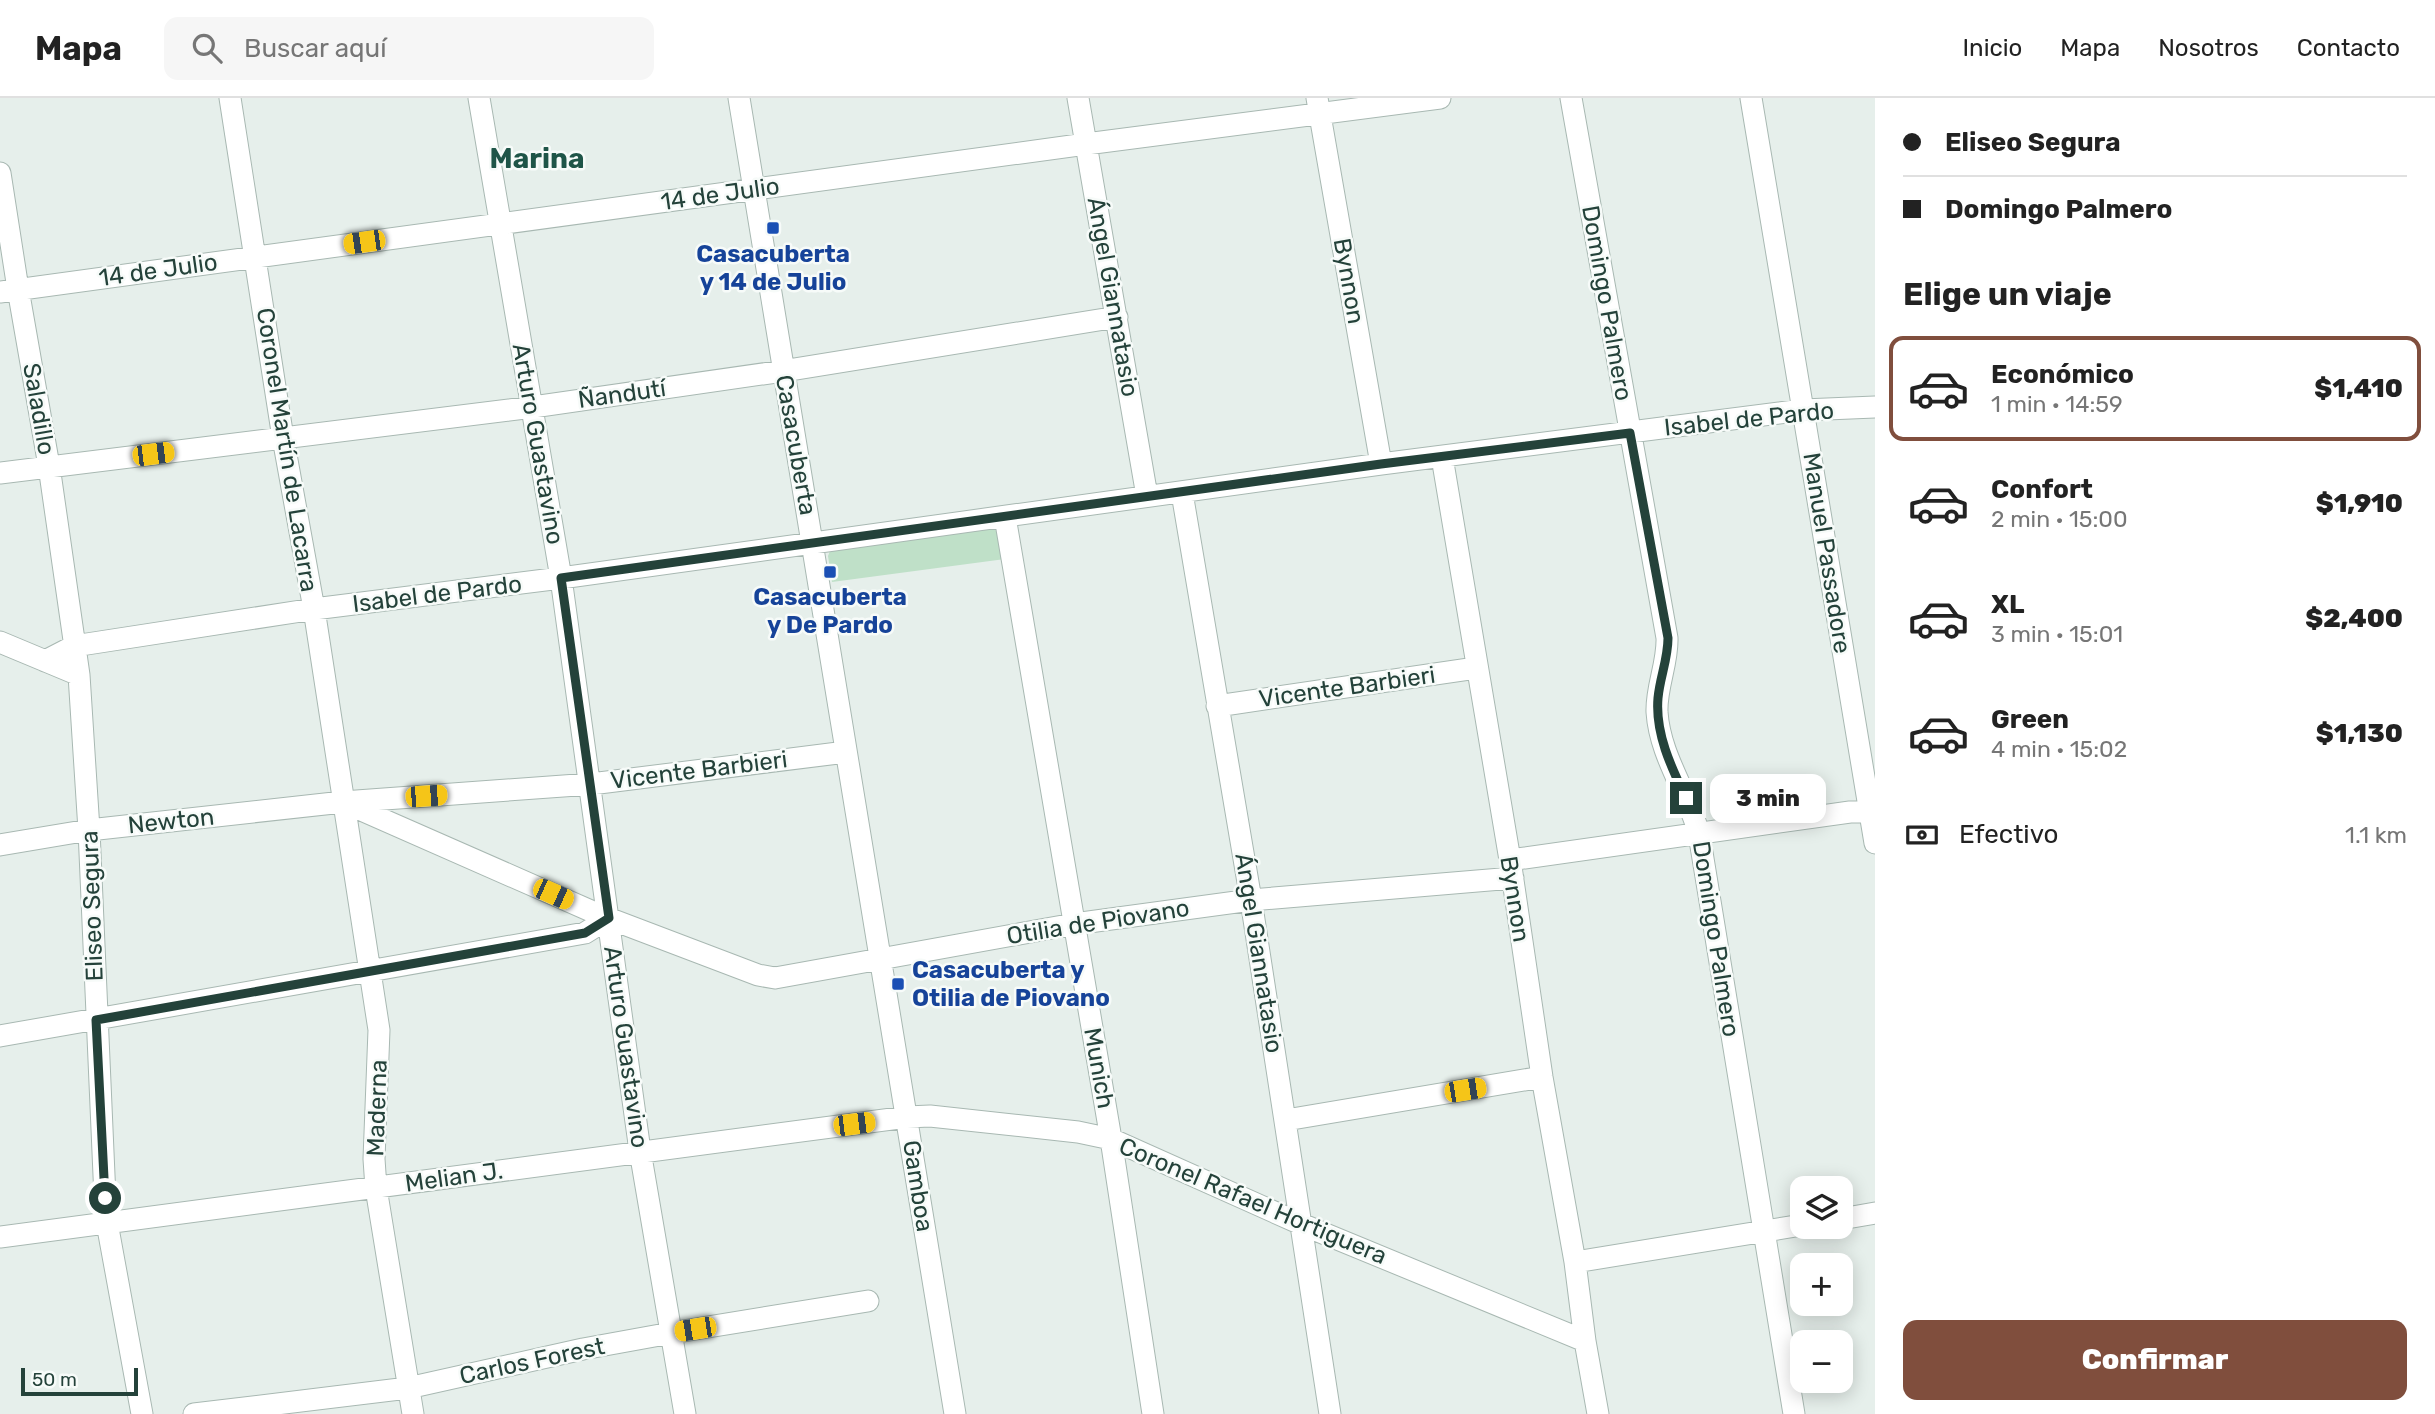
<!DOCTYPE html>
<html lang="es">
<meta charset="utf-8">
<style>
body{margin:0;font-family:Rubik,sans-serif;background:#f6f6f6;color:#222;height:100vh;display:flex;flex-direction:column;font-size:26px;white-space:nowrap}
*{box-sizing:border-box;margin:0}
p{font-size:23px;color:#767676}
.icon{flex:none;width:38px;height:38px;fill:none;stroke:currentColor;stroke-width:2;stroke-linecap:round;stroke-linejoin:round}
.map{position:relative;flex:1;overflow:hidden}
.side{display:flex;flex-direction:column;background:#fff;width:560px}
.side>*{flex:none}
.guide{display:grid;align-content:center;height:154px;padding:0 28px;background:#fff}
.controls{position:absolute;left:1790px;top:1078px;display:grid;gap:14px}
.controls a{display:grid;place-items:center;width:63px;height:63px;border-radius:14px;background:#fff;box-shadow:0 4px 18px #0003;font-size:35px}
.scale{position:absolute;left:21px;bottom:18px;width:117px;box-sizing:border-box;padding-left:7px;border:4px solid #24423a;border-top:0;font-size:19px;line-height:24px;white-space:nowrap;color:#24423a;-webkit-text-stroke:5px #f7fbf9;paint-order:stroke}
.end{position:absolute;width:32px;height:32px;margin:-16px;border:9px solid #24423a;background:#fff;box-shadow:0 0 0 4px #fff}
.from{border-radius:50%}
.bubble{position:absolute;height:49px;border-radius:14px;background:#fff;box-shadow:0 4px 18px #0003;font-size:23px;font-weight:800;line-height:49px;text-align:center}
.car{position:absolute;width:21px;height:42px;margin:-21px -10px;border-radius:9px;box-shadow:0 0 5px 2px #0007;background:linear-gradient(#f5c518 24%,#345 0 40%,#f5c518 0 76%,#345 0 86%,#f5c518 0)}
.guide b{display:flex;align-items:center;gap:24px;height:66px;font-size:26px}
.guide b+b{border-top:2px solid #e0e0e0}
.guide i{width:18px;height:18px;background:#222}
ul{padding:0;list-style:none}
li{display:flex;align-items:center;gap:21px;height:105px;margin:0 14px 10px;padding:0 14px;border:4px solid transparent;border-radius:14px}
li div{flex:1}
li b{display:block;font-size:26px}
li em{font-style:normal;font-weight:800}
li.current{border-color:#804e3d}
li>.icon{width:63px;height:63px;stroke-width:1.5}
h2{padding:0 28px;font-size:32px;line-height:84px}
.pay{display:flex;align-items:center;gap:18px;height:77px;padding:0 28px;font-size:26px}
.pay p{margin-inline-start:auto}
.primary-button{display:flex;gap:14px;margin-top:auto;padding:14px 28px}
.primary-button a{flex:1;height:80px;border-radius:14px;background:#804e3d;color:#fff;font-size:28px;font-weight:800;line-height:80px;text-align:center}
header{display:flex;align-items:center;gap:42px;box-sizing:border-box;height:98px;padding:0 35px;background:#fff;border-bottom:2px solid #e0e0e0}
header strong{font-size:33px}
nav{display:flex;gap:38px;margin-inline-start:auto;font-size:24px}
.search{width:490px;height:63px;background:#f6f6f6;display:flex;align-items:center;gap:18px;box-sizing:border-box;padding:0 24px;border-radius:14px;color:#767676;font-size:26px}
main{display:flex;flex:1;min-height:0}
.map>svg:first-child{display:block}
.green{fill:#bfe0c8}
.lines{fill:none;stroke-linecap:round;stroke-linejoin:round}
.minor-casing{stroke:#a8b8b2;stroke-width:23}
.minor{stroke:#fff;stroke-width:21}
.route{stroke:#24423a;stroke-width:9}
.transit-dot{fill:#1a4fb4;stroke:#f7fbf9;stroke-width:2.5}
.labels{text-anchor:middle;stroke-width:5;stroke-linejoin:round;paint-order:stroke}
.street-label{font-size:24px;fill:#24423a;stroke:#f7fbf9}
.transit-label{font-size:24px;font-weight:bold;fill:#164399;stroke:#f7fbf9}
.quarter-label{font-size:28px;font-weight:bold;fill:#1f5548;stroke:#f7fbf9}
</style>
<header>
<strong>Mapa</strong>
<div class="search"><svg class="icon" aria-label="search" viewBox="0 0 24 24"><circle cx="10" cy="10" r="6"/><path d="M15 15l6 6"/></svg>Buscar aquí</div>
<nav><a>Inicio</a><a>Mapa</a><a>Nosotros</a><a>Contacto</a></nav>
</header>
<main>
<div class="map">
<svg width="1875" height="1316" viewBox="0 0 1875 1316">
<rect width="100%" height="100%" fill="#e6efeb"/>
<path class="green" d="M994,431L1000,436L1005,461L832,484L828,458L832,448Z"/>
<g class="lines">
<defs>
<path id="minor" d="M230,0L283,340L314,511L379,932L374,1061L376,1090L413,1316
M479,0L561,480L640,1053L685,1316
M739,0L955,1316
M1078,0L1147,398
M1317,0L1381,366
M1571,0L1667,540C1668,565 1656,589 1657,614C1660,659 1688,694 1699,736L1794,1316
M1751,0L1875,745
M0,75L18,191L49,368L79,577L89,732L105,1100L107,1125L142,1316
M0,194L1086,46L1440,0
M1442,359L1510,762L1542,979L1575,1164L1585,1243L1598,1316
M0,375L533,309L783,273L1117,219
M1182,395L1251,802L1330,1316
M1005,419L1111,1041L1153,1316
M0,544L79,577
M45,563L74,548L314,511L561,480L1381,366L1803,312L1875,309
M1217,608L1476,570
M343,704L600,817L758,877L775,880L1074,826L1251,802L1513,780
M0,747L89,732L343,704L591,686L846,654
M1510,762L1850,714H1875
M0,938L585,835L609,820
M1286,1022L1542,979
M1841,1121L1875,1115
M0,1139C303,1100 605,1057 907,1019L930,1018L1078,1034L1111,1041L1301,1126L1585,1243
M1575,1164L1802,1127
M194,1316L408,1290L583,1251L671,1235L868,1203"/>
</defs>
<use href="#minor" class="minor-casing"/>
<use href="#minor" class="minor"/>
</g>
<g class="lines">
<path class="route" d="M105,1100L96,922L585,835L609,820L561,480L1381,366L1630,335L1668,540C1668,561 1660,579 1658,600C1655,635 1671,669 1686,700"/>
</g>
<g class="transit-dot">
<rect x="766" y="123" width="14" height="14" rx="3.5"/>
<rect x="823" y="467" width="14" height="14" rx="3.5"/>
<rect x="891" y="879" width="14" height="14" rx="3.5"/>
</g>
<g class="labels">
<g class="street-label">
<text transform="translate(720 96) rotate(-8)" y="8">14 de Julio</text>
<text transform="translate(158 172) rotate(-8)" y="8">14 de Julio</text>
<text transform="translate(1349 183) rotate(80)" y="8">Bynnon</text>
<text transform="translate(1113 199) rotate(80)" y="8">Ángel Giannatasio</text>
<text transform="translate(1607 205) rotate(80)" y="8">Domingo Palmero</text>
<text transform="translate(622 296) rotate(-8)" y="8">Ñandutí</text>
<text transform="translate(39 311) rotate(80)" y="8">Saladillo</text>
<text transform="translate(1749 321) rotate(-6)" y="8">Isabel de Pardo</text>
<text transform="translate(538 346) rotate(80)" y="8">Arturo Guastavino</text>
<text transform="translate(796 347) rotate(80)" y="8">Casacuberta</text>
<text transform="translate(287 352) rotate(81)" y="8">Coronel Martín de Lacarra</text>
<text transform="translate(1827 455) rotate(81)" y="8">Manuel Passadore</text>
<text transform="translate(437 496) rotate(-7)" y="8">Isabel de Pardo</text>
<text transform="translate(1347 589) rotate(-8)" y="8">Vicente Barbieri</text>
<text transform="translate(699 672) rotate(-7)" y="8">Vicente Barbieri</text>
<text transform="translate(171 723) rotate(-6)" y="8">Newton</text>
<text transform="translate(1515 801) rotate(81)" y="8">Bynnon</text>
<text transform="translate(92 808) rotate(-92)" y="8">Eliseo Segura</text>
<text transform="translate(1098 824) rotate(-9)" y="8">Otilia de Piovano</text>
<text transform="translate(1716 841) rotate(81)" y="8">Domingo Palmero</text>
<text transform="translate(1259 855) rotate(81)" y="8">Ángel Giannatasio</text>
<text transform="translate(626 949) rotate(82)" y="8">Arturo Guastavino</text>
<text transform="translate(1099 970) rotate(80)" y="8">Munich</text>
<text transform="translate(377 1010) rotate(-88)" y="8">Maderna</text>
<text transform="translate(454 1079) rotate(-8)" y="8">Melian J.</text>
<text transform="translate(918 1088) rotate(81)" y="8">Gamboa</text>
<text transform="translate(1253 1103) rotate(23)" y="8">Coronel Rafael Hortiguera</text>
<text transform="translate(532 1263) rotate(-12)" y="8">Carlos Forest</text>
</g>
<g class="transit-label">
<text x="773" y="164">Casacuberta<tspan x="773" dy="28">y 14 de Julio</tspan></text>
<text x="830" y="507">Casacuberta<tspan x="830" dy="28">y De Pardo</tspan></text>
<text x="912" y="880" text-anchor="start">Casacuberta y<tspan x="912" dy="28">Otilia de Piovano</tspan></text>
</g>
<g class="quarter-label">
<text x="537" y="70">Marina</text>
</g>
</g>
</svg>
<div class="controls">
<a><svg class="icon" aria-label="layers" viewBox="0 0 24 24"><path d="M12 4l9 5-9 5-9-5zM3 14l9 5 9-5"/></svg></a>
<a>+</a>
<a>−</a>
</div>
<div class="scale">50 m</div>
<i class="end from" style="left:105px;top:1100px"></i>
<i class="end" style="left:1686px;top:700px"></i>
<div class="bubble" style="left:1710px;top:676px;width:116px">3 min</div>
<i class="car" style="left:364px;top:144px;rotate:262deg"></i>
<i class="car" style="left:153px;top:356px;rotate:83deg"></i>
<i class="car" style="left:426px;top:698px;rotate:86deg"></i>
<i class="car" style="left:553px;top:796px;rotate:114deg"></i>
<i class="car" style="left:1465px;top:992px;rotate:81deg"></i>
<i class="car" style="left:854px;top:1026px;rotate:83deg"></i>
<i class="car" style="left:695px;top:1231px;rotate:261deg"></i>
</div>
<section class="side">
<div class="guide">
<b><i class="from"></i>Eliseo Segura</b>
<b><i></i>Domingo Palmero</b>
</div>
<h2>Elige un viaje</h2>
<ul>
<li class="current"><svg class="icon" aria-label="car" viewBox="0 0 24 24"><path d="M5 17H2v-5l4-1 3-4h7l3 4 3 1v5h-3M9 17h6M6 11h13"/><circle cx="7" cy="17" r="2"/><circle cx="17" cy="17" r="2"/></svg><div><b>Económico</b><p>1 min · 14:59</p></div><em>$1,410</em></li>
<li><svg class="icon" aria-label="car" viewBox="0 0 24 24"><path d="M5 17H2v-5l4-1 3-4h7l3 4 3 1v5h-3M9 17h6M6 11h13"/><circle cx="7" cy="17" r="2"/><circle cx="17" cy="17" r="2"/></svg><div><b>Confort</b><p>2 min · 15:00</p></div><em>$1,910</em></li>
<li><svg class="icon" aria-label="car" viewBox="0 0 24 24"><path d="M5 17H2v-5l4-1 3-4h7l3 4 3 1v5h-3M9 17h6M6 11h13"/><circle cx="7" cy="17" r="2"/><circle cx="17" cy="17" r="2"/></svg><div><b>XL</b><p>3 min · 15:01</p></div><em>$2,400</em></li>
<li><svg class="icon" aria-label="car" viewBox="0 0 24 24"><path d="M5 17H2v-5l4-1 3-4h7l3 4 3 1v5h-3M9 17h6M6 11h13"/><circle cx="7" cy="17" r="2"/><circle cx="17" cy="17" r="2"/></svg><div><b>Green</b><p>4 min · 15:02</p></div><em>$1,130</em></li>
</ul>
<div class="pay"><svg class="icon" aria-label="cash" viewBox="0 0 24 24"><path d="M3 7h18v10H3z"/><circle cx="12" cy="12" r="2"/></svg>Efectivo<p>1.1 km</p></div>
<div class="primary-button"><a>Confirmar</a></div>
</section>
</main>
